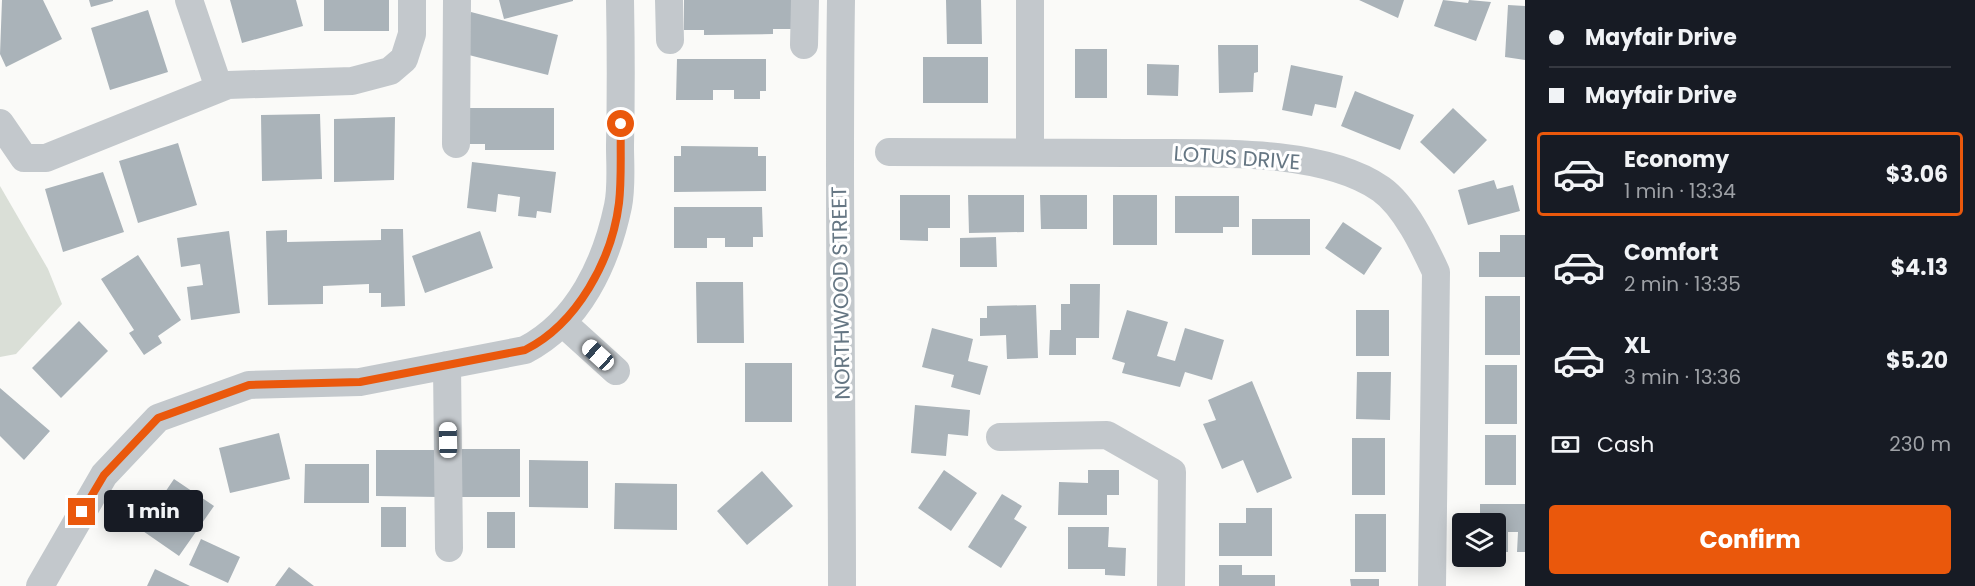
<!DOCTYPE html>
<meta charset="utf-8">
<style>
body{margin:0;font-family:Poppins,sans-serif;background:#20242c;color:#f1f3f6;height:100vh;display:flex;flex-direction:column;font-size:22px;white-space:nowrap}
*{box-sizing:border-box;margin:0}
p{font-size:20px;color:#9ea1a6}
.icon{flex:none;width:33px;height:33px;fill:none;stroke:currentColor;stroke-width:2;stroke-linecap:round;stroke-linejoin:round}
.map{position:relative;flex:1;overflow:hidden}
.sheet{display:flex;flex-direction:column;background:#171b24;width:450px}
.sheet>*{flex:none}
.banner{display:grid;align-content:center;height:132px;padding:0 24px;background:#171b24}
.tools{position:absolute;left:1452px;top:513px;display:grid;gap:12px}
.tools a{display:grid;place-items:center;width:54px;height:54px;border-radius:6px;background:#171b24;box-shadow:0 3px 15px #0003;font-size:30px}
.end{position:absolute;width:27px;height:27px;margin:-14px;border:8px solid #ea580c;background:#fff;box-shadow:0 0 0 3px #fff}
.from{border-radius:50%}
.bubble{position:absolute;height:42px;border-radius:6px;background:#171b24;box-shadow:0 3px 15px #0003;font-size:20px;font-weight:700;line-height:42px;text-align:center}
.car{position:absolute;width:18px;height:36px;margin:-18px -9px;border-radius:8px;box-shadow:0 0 4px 2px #0007;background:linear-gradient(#fff 24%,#345 0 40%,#fff 0 76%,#345 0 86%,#fff 0)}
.banner b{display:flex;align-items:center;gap:21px;height:57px;font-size:22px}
.banner b+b{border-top:2px solid #363941}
.banner i{width:15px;height:15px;background:#f1f3f6}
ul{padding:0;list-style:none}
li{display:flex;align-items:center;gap:18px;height:84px;margin:0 12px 9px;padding:0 12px;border:3px solid transparent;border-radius:6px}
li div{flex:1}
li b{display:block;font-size:22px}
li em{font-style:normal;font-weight:700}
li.current{border-color:#ea580c}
li>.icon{width:54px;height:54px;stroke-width:1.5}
.pay{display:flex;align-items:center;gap:15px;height:66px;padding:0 24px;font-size:22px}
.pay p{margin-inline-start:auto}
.primary-button{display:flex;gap:12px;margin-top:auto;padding:12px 24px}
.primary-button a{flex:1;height:69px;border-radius:6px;background:#ea580c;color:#fff;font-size:24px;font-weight:700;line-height:69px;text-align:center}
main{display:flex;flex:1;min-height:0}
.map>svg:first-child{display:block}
.green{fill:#dadfd7}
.building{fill:#aab3b9}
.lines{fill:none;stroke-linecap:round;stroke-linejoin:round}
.minor{stroke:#c3c8cc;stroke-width:28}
.route{stroke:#ea580c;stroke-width:8}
.labels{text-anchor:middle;stroke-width:6;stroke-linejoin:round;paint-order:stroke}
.street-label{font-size:21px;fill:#657683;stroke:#fff}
</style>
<main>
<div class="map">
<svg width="1525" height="586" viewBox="0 0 1525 586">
<rect width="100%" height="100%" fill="#fafaf8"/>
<path class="green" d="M0,186L48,269L62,304L16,354L0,357Z"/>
<path class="building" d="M2,0H43L62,39L6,67L0,54Z
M89,0H113V1L91,7Z
M230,0H296L303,26L242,43Z
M324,0H389V31H324Z
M499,0H573V1L504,19Z
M684,0H792V29H773V34L704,35V30H684Z
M946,0H981L982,44H947Z
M1359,0H1404L1398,18Z
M1443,0L1468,3L1469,0L1491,2L1476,41L1434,26Z
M1508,5L1525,6V60L1505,57Z
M148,10L168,72L110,90L91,28Z
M471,12L558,35L548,75L461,53Z
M1218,45H1258V72L1254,73L1253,92L1219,93Z
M1075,49H1107V98H1075Z
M923,57H988V103H923Z
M677,59H766V91H760V99H734V90H713V100H676Z
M1147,64L1179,65L1178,96L1147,95Z
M1291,65L1343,76L1336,108L1315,104L1312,116L1282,110Z
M1355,91L1414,115L1400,150L1341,126Z
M465,108H554V150H485V144H465Z
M1453,108L1487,140L1454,174L1420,142Z
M320,114L322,179L262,181L261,115Z
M395,117L394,180L334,182V119Z
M178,143L197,205L138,223L119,161Z
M681,146L758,147V156H766V191L674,192V156H681Z
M472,162L556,172L551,213L537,211L536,218L518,216L520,197L498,194L496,212L467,208Z
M103,172L124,232L63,252L45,189Z
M1494,180L1497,189L1513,185L1520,211L1468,225L1458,190Z
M900,195H950V228H928V241L900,240Z
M968,195H1024V232L969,233Z
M1040,195H1087V229H1041Z
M1113,195H1157V245H1113Z
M1175,196H1239V227H1223V233H1175Z
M674,207H762L763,237H753V247H725V238H707V248H674Z
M1252,219H1310V255H1252Z
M1343,222L1382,248L1364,275L1325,248Z
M381,229H403L405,306L381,307V293H369V284L323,286V304L268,305L266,231L287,230V242L381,240Z
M229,231L240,313L191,320L187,287L203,285L200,264L181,267L177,238Z
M480,231L493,268L425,293L412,256Z
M1500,235H1525V277H1479V252H1500Z
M996,237L997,267H960V238Z
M138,255L181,320L158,336L162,343L144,355L129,333L134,330L101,279Z
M696,282H743L744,343H697Z
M1070,284H1100L1099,338H1076V355H1049L1050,330H1061V304H1070Z
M1485,296H1520V355H1485Z
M1036,305L1038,358L1007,359L1006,335L980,336V318H987V306Z
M1127,310L1168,322L1157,356L1175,361L1185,328L1224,340L1212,380L1185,372L1180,387L1122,373L1125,363L1112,359Z
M1356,310H1389V356H1356Z
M79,321L108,351L61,398L32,368Z
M932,328L973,339L968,361L988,366L980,395L951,387L954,375L922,367Z
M745,363H792V422H745Z
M1485,365H1517V424H1485Z
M1357,372H1391L1390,420L1356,419Z
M1252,381L1292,478L1257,493L1243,460L1222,469L1203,424L1216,420L1208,400Z
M0,388L50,431L24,460L0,436Z
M915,405L970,410L968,436L948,434L946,456L911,453Z
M279,433L290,479L230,493L219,448Z
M1485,435H1516V485H1485Z
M1352,438H1385V495H1352Z
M456,449H520V497H456Z
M376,450H438V497L376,496Z
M529,460L588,461V508L529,507Z
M305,464H369V503H304Z
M944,470L977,493L951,531L918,508Z
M1088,470H1119V495H1107V515H1058L1059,482L1088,483Z
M762,471L793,506L747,545L717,511Z
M174,479L214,506L179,556L140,529Z
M615,483L677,484V530L614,529Z
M1002,494L1022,506L1014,519L1027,527L1001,568L968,547Z
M1480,504H1525V552H1517L1518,532H1508V552H1496V524H1480Z
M381,507H406V547H381Z
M1246,508H1272V556H1219V523H1246Z
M487,512H515V548H487Z
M1355,514H1386V572H1355Z
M1068,527H1109L1108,547L1126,548L1125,576L1105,575V569H1068Z
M201,539L240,557L228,583L189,565Z
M1219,565H1242V575H1275V586H1219Z
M289,567L314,586H275Z
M155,569L190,586H147Z
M1350,579H1379V586H1351Z"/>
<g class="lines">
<path class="minor" d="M189,0L219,88
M669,0L670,40
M841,0C838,195 842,391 842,586
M804,45L805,0
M0,123L24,158H46L228,85L352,81L390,71L404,59L412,34V0
M456,144L457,0
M1030,151V0
M889,152C968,152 1047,152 1127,153C1200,154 1319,146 1381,189C1405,206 1424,246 1436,272L1432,586
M563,323L616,371
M447,365L449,548
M1000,437L1107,435L1172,472L1171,586
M40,586L104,475L158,418L249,385L360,382L525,350C579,322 606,263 618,206C622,187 620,165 620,146C621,97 621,49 620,0"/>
</g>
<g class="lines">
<path class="route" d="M82,512L104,475L158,418L249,385L360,382L525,350C577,324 612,260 619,203C622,177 620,150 621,124"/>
</g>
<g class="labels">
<g class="street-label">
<text transform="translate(1237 158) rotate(4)" y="7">LOTUS DRIVE</text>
<text transform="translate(841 293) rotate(-91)" y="7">NORTHWOOD STREET</text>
</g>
</g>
</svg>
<div class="tools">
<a><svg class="icon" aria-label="layers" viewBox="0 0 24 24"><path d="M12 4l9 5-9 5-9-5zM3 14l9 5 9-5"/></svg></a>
</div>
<i class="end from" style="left:621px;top:124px"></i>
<i class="end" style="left:82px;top:512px"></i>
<div class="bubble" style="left:104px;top:490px;width:99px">1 min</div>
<i class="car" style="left:598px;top:355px;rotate:312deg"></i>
<i class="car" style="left:448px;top:440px;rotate:359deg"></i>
</div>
<section class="sheet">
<div class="banner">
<b><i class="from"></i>Mayfair Drive</b>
<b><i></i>Mayfair Drive</b>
</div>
<ul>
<li class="current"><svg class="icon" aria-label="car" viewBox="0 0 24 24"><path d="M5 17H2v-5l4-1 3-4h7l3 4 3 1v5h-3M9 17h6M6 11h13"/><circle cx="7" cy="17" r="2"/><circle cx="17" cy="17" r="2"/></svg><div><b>Economy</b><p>1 min · 13:34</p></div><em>$3.06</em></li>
<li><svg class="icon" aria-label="car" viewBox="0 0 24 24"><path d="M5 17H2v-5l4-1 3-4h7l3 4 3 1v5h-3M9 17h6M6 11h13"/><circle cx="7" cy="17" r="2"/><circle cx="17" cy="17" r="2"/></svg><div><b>Comfort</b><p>2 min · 13:35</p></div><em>$4.13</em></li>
<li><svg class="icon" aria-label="car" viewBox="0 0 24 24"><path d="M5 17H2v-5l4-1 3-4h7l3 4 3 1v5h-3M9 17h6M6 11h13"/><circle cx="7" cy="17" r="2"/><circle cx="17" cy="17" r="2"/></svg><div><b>XL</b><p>3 min · 13:36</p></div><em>$5.20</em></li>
</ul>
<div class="pay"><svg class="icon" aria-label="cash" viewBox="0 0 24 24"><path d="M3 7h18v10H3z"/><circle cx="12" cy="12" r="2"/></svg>Cash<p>230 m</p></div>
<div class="primary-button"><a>Confirm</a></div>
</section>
</main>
